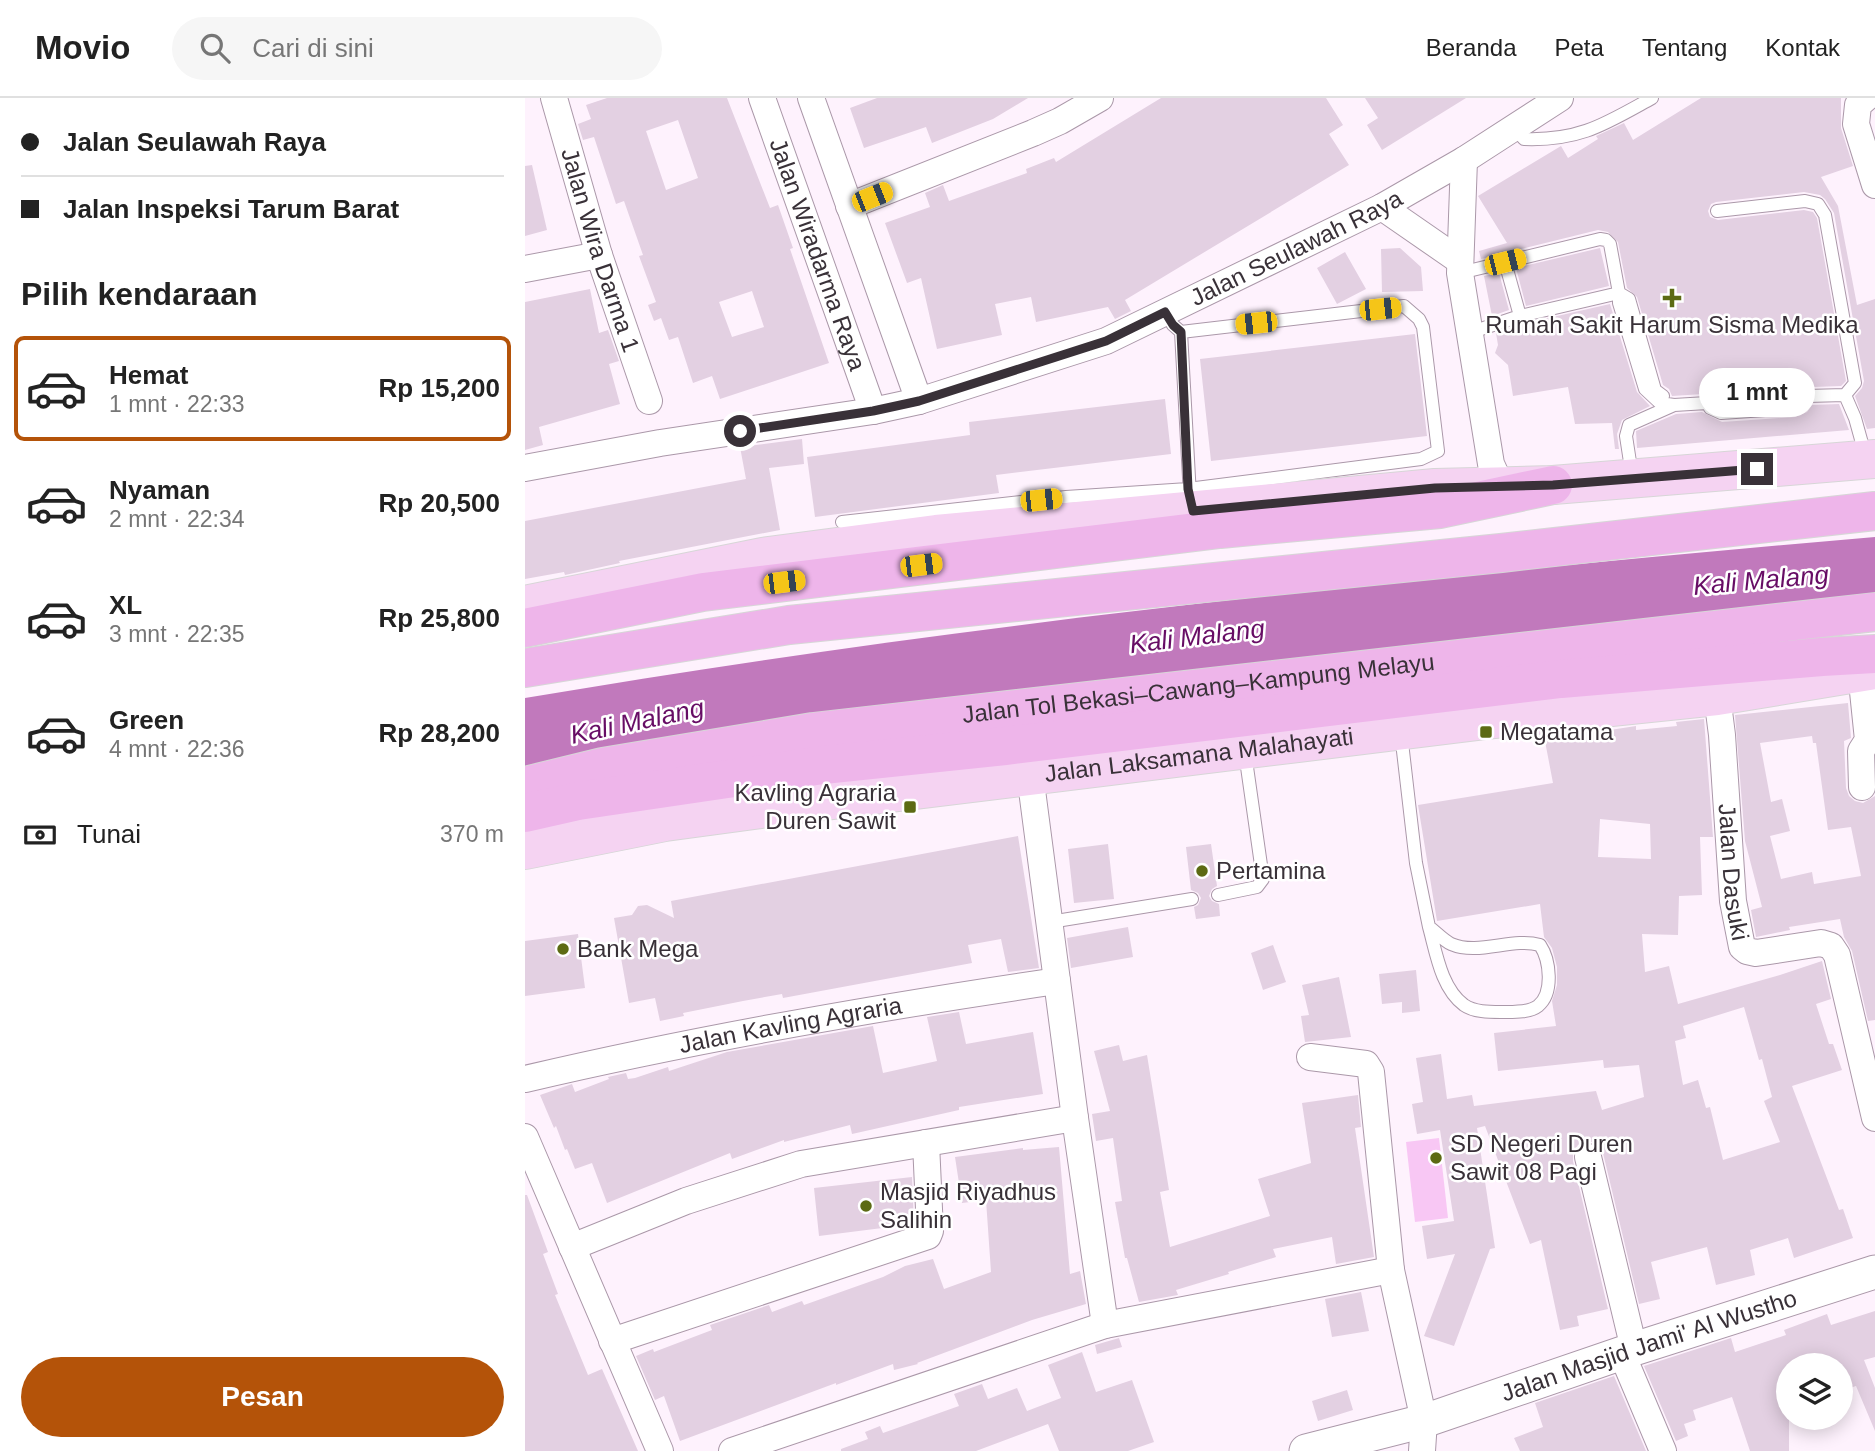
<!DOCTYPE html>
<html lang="id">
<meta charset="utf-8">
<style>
body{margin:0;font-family:Arial,sans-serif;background:#f6f6f6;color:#222;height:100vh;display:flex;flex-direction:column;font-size:26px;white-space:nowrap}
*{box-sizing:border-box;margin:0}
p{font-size:23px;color:#767676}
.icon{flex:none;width:38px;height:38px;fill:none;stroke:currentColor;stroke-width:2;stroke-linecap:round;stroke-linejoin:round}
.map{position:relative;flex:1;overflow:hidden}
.details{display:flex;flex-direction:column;background:#fff;width:525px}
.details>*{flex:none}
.banner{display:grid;align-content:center;height:154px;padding:0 21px;background:#fff}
.controls{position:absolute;left:1251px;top:1255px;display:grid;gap:14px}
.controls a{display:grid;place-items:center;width:77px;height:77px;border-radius:50%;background:#fff;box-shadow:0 4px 18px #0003;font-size:35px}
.end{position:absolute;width:32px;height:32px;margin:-16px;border:9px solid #393138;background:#fff;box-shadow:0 0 0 4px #fff}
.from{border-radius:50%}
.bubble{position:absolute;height:49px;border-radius:24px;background:#fff;box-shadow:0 4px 18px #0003;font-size:23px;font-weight:600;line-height:49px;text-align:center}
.car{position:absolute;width:21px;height:42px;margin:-21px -10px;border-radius:9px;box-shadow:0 0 5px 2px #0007;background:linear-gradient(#f5c518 24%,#345 0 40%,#f5c518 0 76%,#345 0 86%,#f5c518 0)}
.banner b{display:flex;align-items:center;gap:24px;height:66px;font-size:26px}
.banner b+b{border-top:2px solid #e0e0e0}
.banner i{width:18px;height:18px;background:#222}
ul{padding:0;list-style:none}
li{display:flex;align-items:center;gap:21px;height:105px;margin:0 14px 10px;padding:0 7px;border:4px solid transparent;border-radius:10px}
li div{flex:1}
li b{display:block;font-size:26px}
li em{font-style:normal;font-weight:600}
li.on{border-color:#b45309}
li>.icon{width:63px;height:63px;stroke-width:1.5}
h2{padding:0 21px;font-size:32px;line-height:84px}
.pay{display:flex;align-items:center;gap:18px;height:77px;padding:0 21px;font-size:26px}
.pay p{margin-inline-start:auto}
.cta{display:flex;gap:14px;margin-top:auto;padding:14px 21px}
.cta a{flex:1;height:80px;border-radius:42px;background:#b45309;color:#fff;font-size:28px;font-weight:600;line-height:80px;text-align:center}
header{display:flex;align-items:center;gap:42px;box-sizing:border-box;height:98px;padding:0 35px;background:#fff;border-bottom:2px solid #e0e0e0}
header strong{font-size:33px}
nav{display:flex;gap:38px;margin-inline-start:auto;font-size:24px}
.search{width:490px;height:63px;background:#f6f6f6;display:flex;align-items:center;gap:18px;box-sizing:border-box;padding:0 24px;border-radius:38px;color:#767676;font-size:26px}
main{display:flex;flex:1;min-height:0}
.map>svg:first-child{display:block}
.green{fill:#f8c7f4}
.water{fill:#c179bc}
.building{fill:#e3d0e2;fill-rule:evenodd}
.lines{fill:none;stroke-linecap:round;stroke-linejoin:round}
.service-casing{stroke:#ab98a9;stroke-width:14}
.minor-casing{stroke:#ab98a9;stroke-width:28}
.tertiary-casing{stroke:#ab98a9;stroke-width:35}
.primary-casing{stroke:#d7d6d7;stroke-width:40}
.motorway-casing{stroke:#d7d6d7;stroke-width:40}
.service{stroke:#fff;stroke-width:12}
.minor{stroke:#fff;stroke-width:26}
.tertiary{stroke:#fff;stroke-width:33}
.primary{stroke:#f5d3f2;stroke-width:38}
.motorway{stroke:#eeb5ea;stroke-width:38}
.route{stroke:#393138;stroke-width:9}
.poi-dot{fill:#5c6a13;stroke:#fff;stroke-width:2.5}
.labels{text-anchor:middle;stroke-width:5;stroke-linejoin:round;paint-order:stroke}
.street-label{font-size:24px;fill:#393138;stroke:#fff}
.poi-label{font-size:24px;fill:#393138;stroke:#fff;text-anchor:start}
.water-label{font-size:26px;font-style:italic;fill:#670d65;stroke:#fff}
</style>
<header>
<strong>Movio</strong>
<div class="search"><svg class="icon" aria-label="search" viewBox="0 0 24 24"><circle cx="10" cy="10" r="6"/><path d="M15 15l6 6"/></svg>Cari di sini</div>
<nav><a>Beranda</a><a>Peta</a><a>Tentang</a><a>Kontak</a></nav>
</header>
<main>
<section class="details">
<div class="banner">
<b><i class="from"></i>Jalan Seulawah Raya</b>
<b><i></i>Jalan Inspeksi Tarum Barat</b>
</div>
<h2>Pilih kendaraan</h2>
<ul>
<li class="on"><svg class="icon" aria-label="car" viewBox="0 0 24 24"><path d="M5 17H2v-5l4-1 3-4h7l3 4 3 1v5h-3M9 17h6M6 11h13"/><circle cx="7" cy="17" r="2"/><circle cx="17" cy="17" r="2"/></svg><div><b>Hemat</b><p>1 mnt · 22:33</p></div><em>Rp 15,200</em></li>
<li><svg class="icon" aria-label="car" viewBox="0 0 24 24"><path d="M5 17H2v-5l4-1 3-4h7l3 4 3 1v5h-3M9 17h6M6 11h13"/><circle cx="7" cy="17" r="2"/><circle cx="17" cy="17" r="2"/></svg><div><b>Nyaman</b><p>2 mnt · 22:34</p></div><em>Rp 20,500</em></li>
<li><svg class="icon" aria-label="car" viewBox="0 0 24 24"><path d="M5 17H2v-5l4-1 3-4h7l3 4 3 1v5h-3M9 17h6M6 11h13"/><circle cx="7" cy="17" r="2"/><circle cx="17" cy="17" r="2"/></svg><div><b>XL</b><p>3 mnt · 22:35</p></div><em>Rp 25,800</em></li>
<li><svg class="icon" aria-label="car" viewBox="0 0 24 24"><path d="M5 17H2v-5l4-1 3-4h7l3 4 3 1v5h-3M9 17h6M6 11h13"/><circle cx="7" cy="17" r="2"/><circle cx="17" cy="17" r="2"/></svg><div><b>Green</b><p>4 mnt · 22:36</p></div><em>Rp 28,200</em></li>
</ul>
<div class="pay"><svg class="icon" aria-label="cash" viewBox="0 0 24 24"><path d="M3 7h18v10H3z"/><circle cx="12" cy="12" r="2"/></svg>Tunai<p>370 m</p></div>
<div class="cta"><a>Pesan</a></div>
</section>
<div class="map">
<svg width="1350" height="1353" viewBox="0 0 1350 1353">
<rect width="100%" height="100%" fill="#fef2fd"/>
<path class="green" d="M914,1040L923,1120L890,1124L881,1044Z"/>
<path class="water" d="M1350,439V514L0,691V600C447,524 899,478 1350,439Z"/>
<path class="building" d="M82,0H202L245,110L253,107L268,150L265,151L304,265L195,301L187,278L168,285L153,239L144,242L136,220L129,223L123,207L131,204L114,158L118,157L99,103L91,106L69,39L58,42L53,26L66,21L61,7ZM153,22L173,80L141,92L121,33ZM227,193L239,229L207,239L194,204Z
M352,0H503L468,21L407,45L401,29L339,50L325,10Z
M636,0H801L818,27L804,36L824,67L600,202L606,213L590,221L583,209L511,224L506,199L470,206L477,237L412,251L396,180L382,185L360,125L405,109L400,95L418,87L424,103L502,75L501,71L529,60L531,64Z
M840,0H941L857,52L842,27L853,20Z
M1176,0H1316V30L1328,68L1296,79L1313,108L1332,207L1350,201V330L1342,331L1330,298L1337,290L1339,283L1309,115L1300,101L1295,97L1279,94L1191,104L1186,106L1183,113L1185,119L1193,122L1279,112L1288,114L1292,120L1321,283L1316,288L1288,289L1282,283L1265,279L1208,283L1189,288L1178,296L1147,298L1144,291L1138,287L1112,199L1102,190L1093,144L1083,134L1073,132L956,161L954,153L982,145L953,98L1036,48L1043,60L1073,41L1071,38L1099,25L1108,42Z
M7,67L22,132L0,138V68Z
M875,150L896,169L898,193L857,194L856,151Z
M1075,150L1084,188L1001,208L991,170Z
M820,154L841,191L812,206L792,170Z
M974,175L984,212L967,218L959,178Z
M65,191L74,235L83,232L94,263L84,266L95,306L14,329L18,347L0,352V204Z
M1085,206L1112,294L1125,308L1097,322L1092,336L1094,351H1090L1087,325L1050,326L1043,289L988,298L983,267L970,255L973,247L971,235L997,226Z
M890,236L902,338L686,363L675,261Z
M1265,297L1272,298L1267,301L1195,305L1210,301Z
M640,301L646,356L471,377L474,395L290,419L282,359L445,337L444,324Z
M1314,306L1324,332L1112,350L1111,333L1151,316L1177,314L1197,324L1270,319L1282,314L1287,307Z
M277,341L279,366L244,370L255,432L94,463L95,465L40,477L39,474L0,481V423L221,381L215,349Z
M1323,605L1326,640L1319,643L1321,690L1324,698L1330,703L1338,705L1350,698V922L1343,923L1327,853L1319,839L1315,821L1264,829L1265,832L1231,839L1226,812L1237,809L1220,743L1210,617ZM1287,638L1288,645H1291L1303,732L1326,729L1336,778L1289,786L1287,774L1256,781L1245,738L1265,733L1257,701L1246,704L1235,645Z
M1179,621L1188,739H1175L1177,797L1154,798L1153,837L1117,836L1120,874L1144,868L1153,906L1255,877L1297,863L1306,901L1291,906L1304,946H1308L1317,972L1267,988L1314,1112L1318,1111L1328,1140L1269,1160L1263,1140L1225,1152L1230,1177L1191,1187L1182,1149L1126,1164L1135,1201L1114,1206L1078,1055L1075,1049L1068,1044H1059L1053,1047L1048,1054V1063L1083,1211L1052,1218L1054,1228L1035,1232L1016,1142L1005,1146L960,1028L952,1030L970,1150L965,1151L929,1248L899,1238L930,1156L902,1161L897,1128L929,1123L915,1032L892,1036L887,1006L898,1004L891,960L916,956L922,1001L947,997L949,1008L1071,993L1077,1012L1119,999L1114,967L1079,970L1078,962L973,973L969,935L1031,928L1027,903L1032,887V869L1027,850L1019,839L1015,806L912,823L893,707L1028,685L1019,638L1072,633V634L1111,628V632L1152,628L1151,624ZM1075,721L1125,726L1126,761L1073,759ZM1219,909L1234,962L1237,961L1247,999L1239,1003L1255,1044L1198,1062L1185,1009L1181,1010L1173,982L1158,987L1150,943L1161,940L1158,928Z
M493,738L514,870L483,874L476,841L443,847L447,865L258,900L257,896L218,903L158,915L159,918L135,923L130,900L104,905L89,820L107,817L113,808L122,807L149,820L146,803Z
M583,746L589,801L549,805L543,751Z
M686,746L692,788L687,791L684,798L687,803L694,806L695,818L671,821L669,809L673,807L676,800L673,795L666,792L661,749Z
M603,829L608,859L546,870L542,840Z
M53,836L60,890L0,898V843Z
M748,847L761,884L738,892L726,855Z
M891,872L895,913L877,915V904L857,906L854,876Z
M814,879L826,939L780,944L776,918L784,917L777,887Z
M434,914L441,946L508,934L518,996L434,1009V1012L327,1036L325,1027L259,1044V1042L207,1061L205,1055L82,1105L67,1065L50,1071L42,1051L40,1052L31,1028L29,1030L15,997L47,986L50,994L84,981L83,979L101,975L103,981L110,980L143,969L144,973L202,954L348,928L358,975L412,963L402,919Z
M594,947L598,963L622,957L644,1092L635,1094L645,1149L745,1118L733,1081L786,1065L777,1005L833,997L836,1029L830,1030L849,1159L811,1166L807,1139L748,1151L751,1159L703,1174L704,1176L651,1192L653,1197L614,1204L602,1160H600L590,1104L597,1103L588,1040L571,1043L567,1016L585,1013L569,953Z
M534,1049L545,1176L555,1173L561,1206L507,1222L392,1265L393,1266L369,1272L368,1266L311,1287V1285L155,1343L139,1298L130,1302L111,1258L128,1251L129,1254L187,1232L185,1227L244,1207L247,1214L277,1203L279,1207L358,1179L380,1168L408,1161L419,1191L466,1174L461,1102L437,1105L430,1059L498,1050V1052Z
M387,1079L389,1126L294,1138L289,1090Z
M0,1097H2L23,1154L18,1156L33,1196L30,1197L63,1277L77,1271L113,1353H0Z
M836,1194L844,1233L807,1239L800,1201Z
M1350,1213V1259L1339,1262L1350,1290V1333L1331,1288L1316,1293V1267H1264V1353H1225L1207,1299L1168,1312L1171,1322L1159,1326L1163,1338L1151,1343L1119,1268L1206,1240L1210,1254L1261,1237L1259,1232L1302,1216L1306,1227Z
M594,1240L597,1249L572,1256L570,1247Z
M557,1254L571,1294L607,1282L629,1344L603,1353H534L523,1326L451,1353H316V1351L343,1341L340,1334L355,1328L358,1335L434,1308L429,1296L457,1286L463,1301L492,1290L502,1313L536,1300L523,1267Z
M1089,1278L1121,1353H995L989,1340L1018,1329L1010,1305Z
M822,1292L828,1312L793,1323L787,1303Z"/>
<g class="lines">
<defs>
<path id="service" d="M988,29L999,41C1055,43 1080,26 1127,0
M1192,113L1280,103L1293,106L1300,117L1330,285L1320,297L1282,298
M980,164L995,218
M935,175L1075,141L1081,142L1085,146L1094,195V205L1120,291L1135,305L1149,307L1182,305L1192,296L1209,292L1266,288L1279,291L1282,298L1278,306L1269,310L1196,315L1185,310L1182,305
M656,234L665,398
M947,234L995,218L1094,195L1104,201L1130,292L1138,298
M1320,297L1330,320L1340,356
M1107,377L1101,338L1104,327L1149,307
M317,424L541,399L663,391L896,361L913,353L898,229L894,221L879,208L656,234L648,227L640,214
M876,636L891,765L904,829C911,834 918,842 926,846C954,858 987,839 1015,847C1025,862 1029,895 1013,908C1004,915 987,914 976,914C964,914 949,914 939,907C916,890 911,854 904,829
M693,797L732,789L738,781L720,655
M525,824L667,801"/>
<g id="minor">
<path id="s1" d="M29,0L74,157L124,303"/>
<path id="s2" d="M237,0L348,313"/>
<path d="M286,0L394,303"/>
<path d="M1341,0L1333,7L1331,26L1350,87"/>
<path d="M939,62L935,175L966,366L971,377L981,386"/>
<path d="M324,108L508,35L535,23L575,0"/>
<path d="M857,109L935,163"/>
<path d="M0,171L74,157"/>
<path id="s3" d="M0,370L135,345L348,313L394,303L581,243L857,109L939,62L1035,0"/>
<path d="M1336,574L1343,642L1336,653L1337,689"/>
<path id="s4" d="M1192,598L1197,637L1208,803L1217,849L1222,853L1231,855L1296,845L1306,848L1312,857L1350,1020"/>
<path d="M505,677L550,1020L580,1227"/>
<path d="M785,959L841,966L846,974L866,1172L899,1323L897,1353"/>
<path id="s5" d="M0,981C175,940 354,909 532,883"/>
<path d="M0,1039L135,1353"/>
<path d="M1063,1059L1109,1251"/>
<path d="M47,1149L161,1103L276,1066L550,1020"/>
<path d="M87,1243L403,1138L405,1133L401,1045"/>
<path d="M1097,1256L1138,1353"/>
<path d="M207,1353L580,1227L866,1172"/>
</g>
<g id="tertiary">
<path id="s6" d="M781,1353L899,1323L1109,1251L1350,1174"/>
</g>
<g id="primary">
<path d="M0,507L237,459L411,436L910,390L1028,387L1350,361"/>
<path id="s7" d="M0,752L140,724L251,709L961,622L1192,598L1350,572"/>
</g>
<g id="motorway">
<path d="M0,530L178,494L695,431L915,411L1028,387"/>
<path d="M0,570L264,527L976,455L1350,413"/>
<path id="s8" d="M0,688L78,669L288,634L1350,514"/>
<path d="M0,715L53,703L298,667L480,648L1036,581L1297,559L1350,556"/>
</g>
</defs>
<use href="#service" class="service-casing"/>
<use href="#minor" class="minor-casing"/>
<use href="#tertiary" class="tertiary-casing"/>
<use href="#primary" class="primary-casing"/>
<use href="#motorway" class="motorway-casing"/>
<use href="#service" class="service"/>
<use href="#minor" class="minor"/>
<use href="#tertiary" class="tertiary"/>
<use href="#primary" class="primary"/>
<use href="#motorway" class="motorway"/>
</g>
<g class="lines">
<path class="route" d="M215,333L348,313L394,303L581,243L640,214L648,227L656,234L663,391L668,413L910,390L1028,387L1232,371"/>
</g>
<g class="poi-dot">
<path d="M1143.5 189.5h7v7h7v7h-7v7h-7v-7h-7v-7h7z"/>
<rect x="954" y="627" width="14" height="14" rx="3.5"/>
<rect x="378" y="702" width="14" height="14" rx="3.5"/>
<circle cx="677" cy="773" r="7"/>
<circle cx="38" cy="851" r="7"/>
<circle cx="911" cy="1060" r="7"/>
<circle cx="341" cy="1108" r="7"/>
</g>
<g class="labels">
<g class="street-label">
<text dy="8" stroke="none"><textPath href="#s3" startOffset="808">Jalan Seulawah Raya</textPath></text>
<text dy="8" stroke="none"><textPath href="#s1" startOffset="159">Jalan Wira Darma 1</textPath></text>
<text dy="8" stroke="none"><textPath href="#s2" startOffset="166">Jalan Wiradarma Raya</textPath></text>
<text dy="8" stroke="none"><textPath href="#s8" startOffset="681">Jalan Tol Bekasi–Cawang–Kampung Melayu</textPath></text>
<text dy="8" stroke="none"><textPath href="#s7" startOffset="681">Jalan Laksamana Malahayati</textPath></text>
<text dy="8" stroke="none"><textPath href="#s4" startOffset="177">Jalan Dasuki</textPath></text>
<text dy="8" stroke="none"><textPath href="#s5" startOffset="271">Jalan Kavling Agraria</textPath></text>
<text dy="8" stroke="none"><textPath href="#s6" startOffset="359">Jalan Masjid Jami' Al Wustho</textPath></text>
</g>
<g class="poi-label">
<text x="1147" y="235" text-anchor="middle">Rumah Sakit Harum Sisma Medika</text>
<text x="975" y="642">Megatama</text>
<text x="371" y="703" text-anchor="end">Kavling Agraria<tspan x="371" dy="28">Duren Sawit</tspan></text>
<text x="691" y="781">Pertamina</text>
<text x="52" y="859">Bank Mega</text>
<text x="925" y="1054">SD Negeri Duren<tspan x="925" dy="28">Sawit 08 Pagi</tspan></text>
<text x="355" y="1102">Masjid Riyadhus<tspan x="355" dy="28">Salihin</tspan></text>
</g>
<g class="water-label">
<text transform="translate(1236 482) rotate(-5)" y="9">Kali Malang</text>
<text transform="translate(672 538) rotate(-7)" y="9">Kali Malang</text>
<text transform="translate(112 623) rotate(-12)" y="9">Kali Malang</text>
</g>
</g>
</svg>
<div class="controls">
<a><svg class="icon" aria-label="layers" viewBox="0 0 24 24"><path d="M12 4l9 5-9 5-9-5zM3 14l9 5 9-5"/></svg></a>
</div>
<i class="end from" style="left:215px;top:333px"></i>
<i class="end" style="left:1232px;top:371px"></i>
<div class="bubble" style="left:1174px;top:270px;width:116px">1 mnt</div>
<i class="car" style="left:347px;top:99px;rotate:68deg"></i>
<i class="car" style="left:980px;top:164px;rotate:76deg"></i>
<i class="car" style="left:855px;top:211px;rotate:84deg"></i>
<i class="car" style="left:731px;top:225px;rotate:264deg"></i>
<i class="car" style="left:516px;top:402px;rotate:84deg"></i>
<i class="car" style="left:396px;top:467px;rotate:83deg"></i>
<i class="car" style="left:259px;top:484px;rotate:83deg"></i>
</div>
</main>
